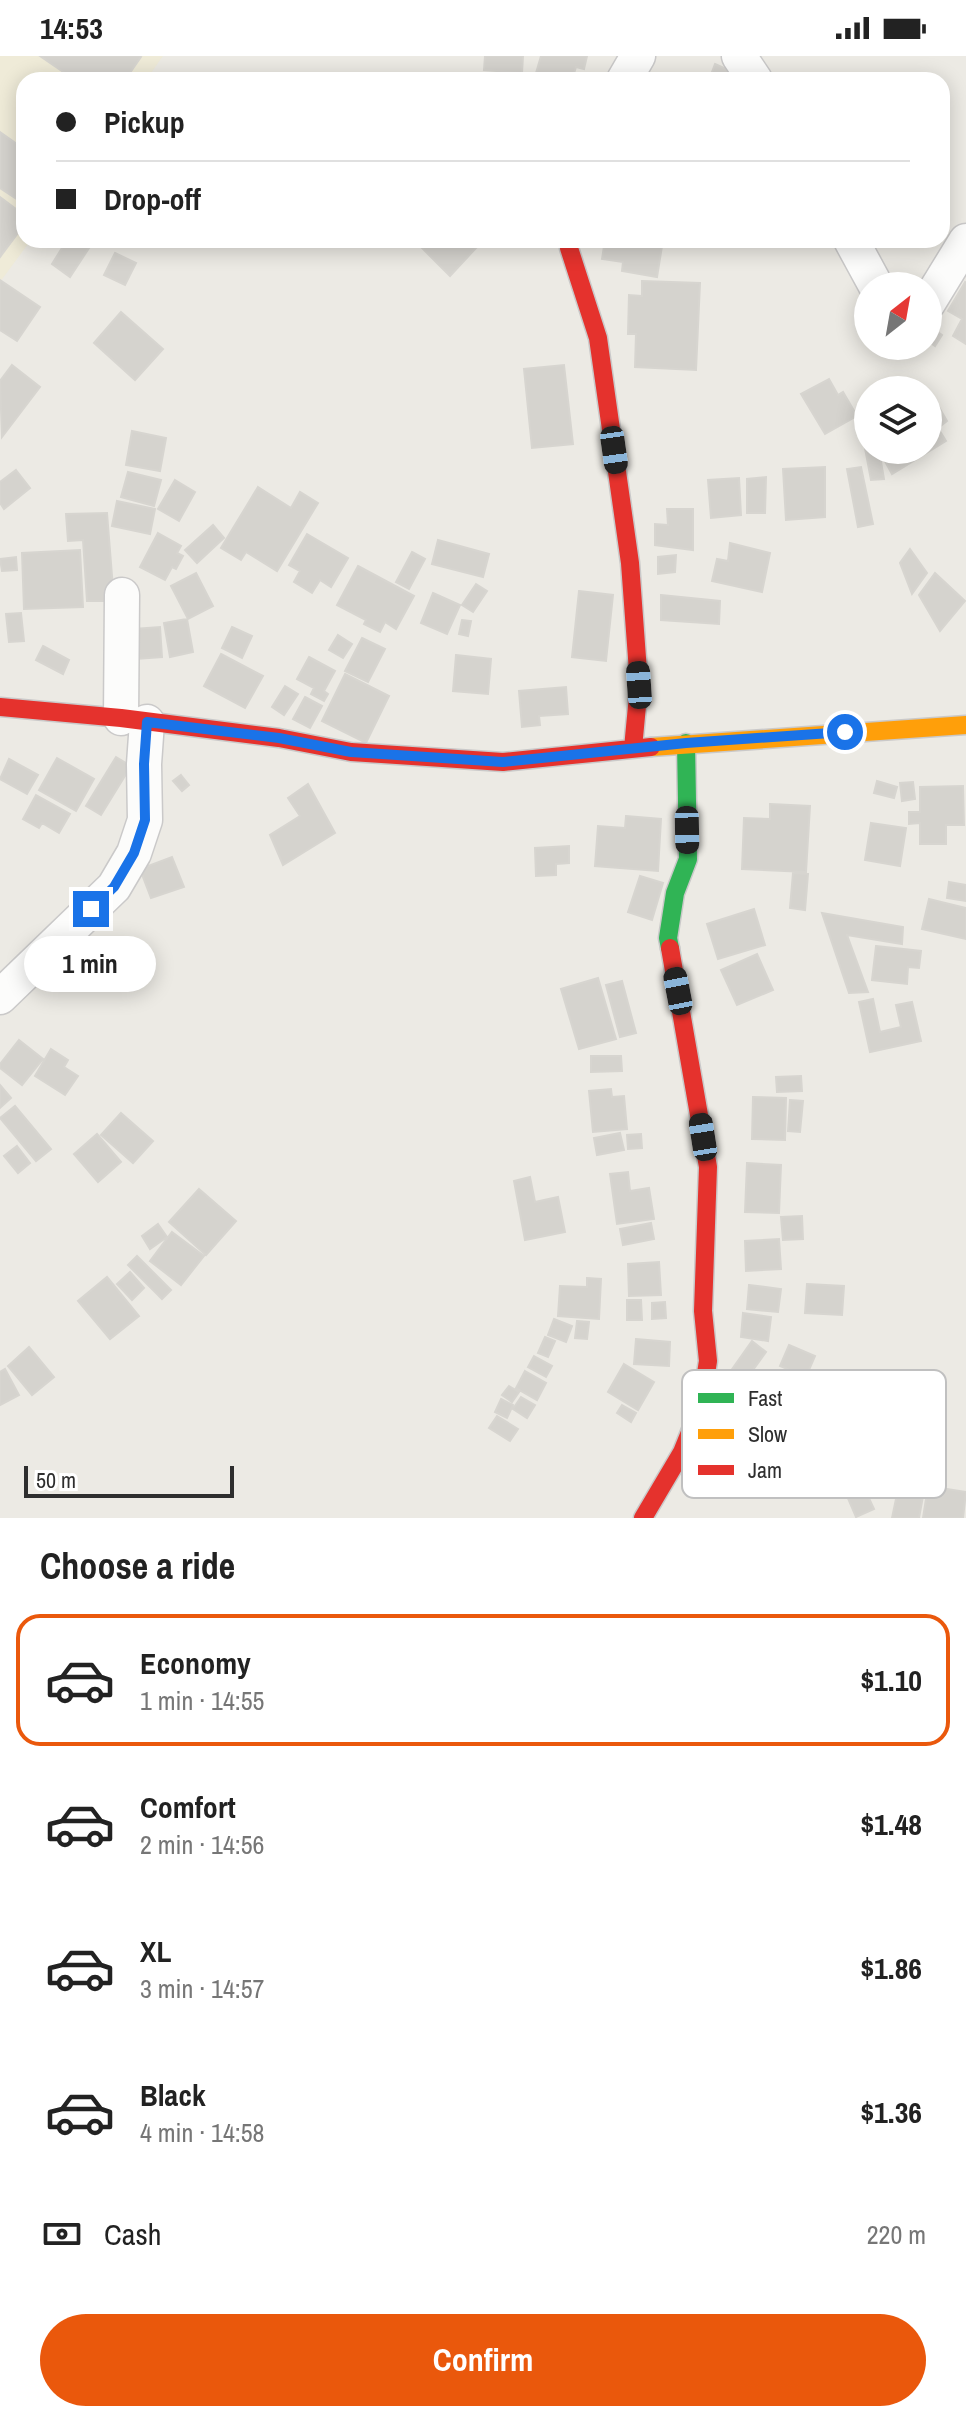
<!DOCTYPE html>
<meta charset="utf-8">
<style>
body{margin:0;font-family:"Archivo Narrow",sans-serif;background:#f6f6f6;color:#222;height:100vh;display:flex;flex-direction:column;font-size:30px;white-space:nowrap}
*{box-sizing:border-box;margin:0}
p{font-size:26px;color:#767676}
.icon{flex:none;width:44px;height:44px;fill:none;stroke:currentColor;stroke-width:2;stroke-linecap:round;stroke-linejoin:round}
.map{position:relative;height:1462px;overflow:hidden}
.side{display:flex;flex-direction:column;background:#fff;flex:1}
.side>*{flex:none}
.top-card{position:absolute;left:16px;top:16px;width:934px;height:176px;border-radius:24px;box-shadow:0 4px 20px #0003;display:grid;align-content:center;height:176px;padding:0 40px;background:#fff}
.needle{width:52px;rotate:31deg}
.fabs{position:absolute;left:854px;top:216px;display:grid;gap:16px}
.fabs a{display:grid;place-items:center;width:88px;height:88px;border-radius:50%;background:#fff;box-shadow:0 4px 20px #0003;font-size:40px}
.scale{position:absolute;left:24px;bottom:20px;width:210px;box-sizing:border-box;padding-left:8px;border:4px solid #2e2e2e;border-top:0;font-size:22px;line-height:28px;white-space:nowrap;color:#2e2e2e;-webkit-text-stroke:6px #fff;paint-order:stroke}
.end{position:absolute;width:36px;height:36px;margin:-18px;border:10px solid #1a73e8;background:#fff;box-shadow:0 0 0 4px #fff}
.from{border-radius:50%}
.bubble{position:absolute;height:56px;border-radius:28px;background:#fff;box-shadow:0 4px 20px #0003;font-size:26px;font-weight:800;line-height:56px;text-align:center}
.car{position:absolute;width:24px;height:48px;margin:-24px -12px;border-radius:10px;box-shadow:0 0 6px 2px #0007;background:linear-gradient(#222 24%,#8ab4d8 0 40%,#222 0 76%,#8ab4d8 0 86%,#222 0)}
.top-card b{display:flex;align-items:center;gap:28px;height:76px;font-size:30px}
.top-card b+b{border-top:2px solid #e0e0e0}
.top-card i{width:20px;height:20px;background:#222}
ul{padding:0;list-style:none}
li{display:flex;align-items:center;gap:24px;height:132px;margin:0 16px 12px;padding:0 24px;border:4px solid transparent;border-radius:24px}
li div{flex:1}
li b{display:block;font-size:30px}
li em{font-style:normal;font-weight:800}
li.selected{border-color:#ea580c}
li>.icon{width:72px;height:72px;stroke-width:1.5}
h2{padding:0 40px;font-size:36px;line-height:96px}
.pay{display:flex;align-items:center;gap:20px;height:88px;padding:0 40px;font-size:30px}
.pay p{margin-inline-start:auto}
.button{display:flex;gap:16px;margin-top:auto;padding:16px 40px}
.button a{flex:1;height:92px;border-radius:48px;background:#ea580c;color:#fff;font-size:32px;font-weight:800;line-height:92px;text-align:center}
.status{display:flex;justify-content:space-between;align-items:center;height:56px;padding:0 40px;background:#fff;direction:ltr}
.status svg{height:22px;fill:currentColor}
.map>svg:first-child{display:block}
.education{fill:#efebd8}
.building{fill:#d5d3ce;stroke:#d7d5d0;stroke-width:2}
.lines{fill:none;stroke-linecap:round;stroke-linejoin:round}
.street-casing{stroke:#cac9c9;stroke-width:37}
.fast-casing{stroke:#cac9c9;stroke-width:21}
.slow-casing{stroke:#cac9c9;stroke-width:21}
.jam-casing{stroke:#cac9c9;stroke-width:21}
.street{stroke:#fcfcfb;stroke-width:34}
.fast{stroke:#30b455;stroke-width:18}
.slow{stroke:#ff9f0a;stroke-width:18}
.jam{stroke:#e5322d;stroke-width:18}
.route{stroke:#1a73e8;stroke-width:10}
.key{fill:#fff;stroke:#c0c0c0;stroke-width:2}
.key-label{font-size:22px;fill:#2e2e2e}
</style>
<div class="status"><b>14:53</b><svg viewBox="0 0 49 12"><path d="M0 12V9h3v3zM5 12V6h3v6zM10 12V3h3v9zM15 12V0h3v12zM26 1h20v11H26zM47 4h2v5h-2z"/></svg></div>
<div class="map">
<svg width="966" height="1462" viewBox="0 0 966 1462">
<rect width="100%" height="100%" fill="#eceae4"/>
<path class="education" d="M0,0H163L146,24H24V184H31L0,226Z"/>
<path class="building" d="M40,0H139L141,1L125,24H75Z
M485,0H523L522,17L484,14Z
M541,0H587L584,13L576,11L572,24H561L536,17Z
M715,8L746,22L745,24H709Z
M0,76L24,93V148L0,132Z
M0,141L24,159V169L0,201Z
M67,184H83L91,189L70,221L52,208Z
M421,184H467L476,192L450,220L418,188Z
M605,184H663L657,221L622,215L623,206L602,203Z
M115,197L136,207L125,229L104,219Z
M0,224L40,251L17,285L0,274Z
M642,225L700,227L696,314L635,311L636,278H628L629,239L642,240Z
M965,226L966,227V288L953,280L962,263L948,255Z
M121,256L163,293L135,324L94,287Z
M928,269L942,279L935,290L928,285Z
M12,309L40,331L2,381L0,325Z
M564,309L573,388L532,392L524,313Z
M829,323L838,339L843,336L857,360L825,378L801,338Z
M928,342L931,348L936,346L947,365L938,372L946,385L892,418L880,396L928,394Z
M132,375L166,382L160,415L126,409Z
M868,386V394H879L884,423L871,424L864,387Z
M825,411V461L786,464L783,413Z
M861,411L873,468L858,471L847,413Z
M16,414L30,432L4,453L0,447V426Z
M128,416L161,424L154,450L121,441Z
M766,421L765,457H747V423Z
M739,422L741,459L711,462L708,424Z
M175,424L195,436L179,465L158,453Z
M258,431L291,452L300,436L318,447L277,515L246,496L241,504L221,492Z
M117,445L155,453L150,478L112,470Z
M667,453H693V494L655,489V468L668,469Z
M107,457L114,545H87L83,484L68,485L66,458Z
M213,469L224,482L197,507L185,494Z
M158,477L181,490L177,497L183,500L176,513L172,511L165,524L140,511Z
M307,478L348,502L331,531L320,524L312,537L294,526L300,515L289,509Z
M438,484L489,498L483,521L432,508Z
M730,487L770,497L762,536L712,525L717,503L728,505Z
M910,493L927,517L912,538L900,507Z
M80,494L83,551L24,553L22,497Z
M412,496L425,503L409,533L396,526Z
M676,499L675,516L658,518V501Z
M16,501L17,514L2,515L0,503Z
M358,510L414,540L396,573L385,566L380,576L364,568L366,564L337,549Z
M196,517L213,550L188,563L171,530Z
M935,517L965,545L940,575L919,539Z
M476,528L487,535L473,556L462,549Z
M579,535L613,539L606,605L572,601Z
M433,537L460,549L447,578L421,567Z
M661,539L720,545L719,568L661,564Z
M21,557L24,585L9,586L6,558Z
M187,563L193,596L170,601L164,567Z
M462,564L471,565L468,580L459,578Z
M160,571L162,601L136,603L134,573Z
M232,571L252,580L242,602L222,592Z
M338,579L352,588L343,602L329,594Z
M362,582L385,593L368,626L345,615Z
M43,590L69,604L63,618L36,604Z
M221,598L263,620L245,652L204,630Z
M456,599L491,603L488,638L453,635Z
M309,601L335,615L324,635L328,638L324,645L311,638L314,632L297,623Z
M345,618L389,640L366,687L322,665Z
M285,630L298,638L284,659L272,651Z
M566,631L568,658L539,660L540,669L522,671L519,635Z
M305,641L322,650L310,672L293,663Z
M116,701L131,710L101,759L86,750Z
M57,702L94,723L76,755L39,734Z
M9,703L38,719L27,738L0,723Z
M181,719L189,729L182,735L173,725Z
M877,725L897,731L894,742L874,737Z
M913,726L915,743L902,745L900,727Z
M308,728L335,777L283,809L270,779L300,760L288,742Z
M963,730L964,769H946V788H920V767L909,768V756H920V731Z
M36,739L70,758L59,777L42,767L39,772L23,763Z
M770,748L810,750L806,816L742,813L744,762L770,763Z
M626,760L661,763L658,815L595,810L598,770L625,772Z
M871,767L906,772L900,810L865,804Z
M569,790V807L556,808V819L536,820L535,792Z
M172,801L184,831L151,842L140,813Z
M793,817L808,818L805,854L790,852Z
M640,820L663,827L652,864L628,856Z
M949,826L966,829V845L947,842Z
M929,843L966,852V883L922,873Z
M754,853L765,889L718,903L707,868Z
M822,857L903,871L902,888L847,879L868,936L849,937Z
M876,890L921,895L919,912L908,911L907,928L872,924Z
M757,898L773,934L737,949L721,914Z
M598,922L616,983L579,993L561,933Z
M622,925L636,977L620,981L606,929Z
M873,943L880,976L901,971L896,949L912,946L921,985L870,996L859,946Z
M19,984L43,1003L22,1029L0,1012V1008Z
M51,993L68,1004L64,1011L78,1020L65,1039L35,1020Z
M591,1000H621L622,1015L591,1016Z
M801,1020L802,1035L777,1036L776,1021Z
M0,1029L11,1042L0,1052Z
M611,1033L612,1041L624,1040L627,1073L593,1076L589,1035Z
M753,1041L786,1042L785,1084L752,1083Z
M790,1044L803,1045L800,1076L788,1075Z
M15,1050L51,1093L36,1105L0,1062Z
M121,1057L153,1085L133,1107L101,1079Z
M620,1077L624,1094L597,1099L594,1082Z
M97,1078L121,1106L98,1126L74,1098Z
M641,1078L642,1092L628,1093L627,1079Z
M17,1090L30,1107L18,1117L4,1100Z
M747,1107L781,1109L779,1157L745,1156Z
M628,1116L630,1135L649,1132L654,1163L617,1168L610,1118Z
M530,1121L535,1146L558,1141L565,1176L525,1184L514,1125Z
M199,1133L236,1165L206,1199L169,1166Z
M802,1160L803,1183L783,1184L781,1161Z
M651,1167L654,1183L623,1189L620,1173Z
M158,1168L167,1181L150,1193L142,1180Z
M172,1176L204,1200L181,1229L150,1205Z
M779,1183L781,1213L746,1215L745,1185Z
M137,1200L171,1234L162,1243L128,1209Z
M659,1206L661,1239L629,1240L628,1208Z
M130,1216L144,1232L132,1244L117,1228Z
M107,1221L139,1260L110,1283L78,1245Z
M587,1222L601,1223L599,1263L558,1260L560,1230L587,1231Z
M807,1228L844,1230L842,1259L805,1257Z
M749,1229L781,1233L778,1256L747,1253Z
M627,1244H641L642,1264H627Z
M665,1246L666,1262L652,1263V1247Z
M743,1257L771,1261L768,1285L741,1281Z
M554,1263L572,1270L566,1286L548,1279Z
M577,1265L589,1266L587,1283L575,1282Z
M545,1281L555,1285L548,1301L538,1297Z
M636,1283L670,1286L669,1310L634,1308Z
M752,1285L766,1296L737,1336L723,1326Z
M789,1289L815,1300L806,1321L780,1310Z
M29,1291L54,1321L32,1339L8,1310Z
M534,1300L552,1310L546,1321L528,1311Z
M624,1308L654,1326L638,1354L608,1336Z
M5,1313L19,1339L0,1349V1316Z
M525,1315L546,1327L537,1344L516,1332Z
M509,1330L519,1336L512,1346L502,1339Z
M521,1341L535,1349L527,1362L513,1353Z
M501,1343L513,1349L507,1362L495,1356Z
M622,1349L636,1357L631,1366L617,1357Z
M497,1360L518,1373L510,1385L489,1372Z
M901,1419L926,1424L919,1462H892Z
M861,1425L874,1453L856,1461L844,1433Z
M928,1430L966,1436L963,1462H923Z"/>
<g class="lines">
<defs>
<path id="street" d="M739,0L755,24
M624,24L638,0
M851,184L876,230
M928,247L966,185
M121,662L122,539
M0,941L114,831L134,797L145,764L144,708L147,666"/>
<path id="fast" d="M670,892L668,882L675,837L688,803L686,687"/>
<path id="slow" d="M651,691L966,669"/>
<path id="jam" d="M570,184L569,192L598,282L630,507L639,629L633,692
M0,651L121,662L279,682L351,696L503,706L651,691
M643,1462L682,1396L701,1349L708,1305L703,1255L708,1111L670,892"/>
</defs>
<use href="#street" class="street-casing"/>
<use href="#fast" class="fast-casing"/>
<use href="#slow" class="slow-casing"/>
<use href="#jam" class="jam-casing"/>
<use href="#street" class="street"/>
<use href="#fast" class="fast"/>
<use href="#slow" class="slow"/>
<use href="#jam" class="jam"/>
</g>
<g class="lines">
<path class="route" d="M91,853L114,831L134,797L145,764L144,708L147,666L279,682L351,696L503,706L686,687L845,676"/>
</g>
<rect x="682" y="1314" width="264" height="128" rx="12" class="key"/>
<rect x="698" y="1337" width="36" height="10" fill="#30b455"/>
<rect x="698" y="1373" width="36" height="10" fill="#ff9f0a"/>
<rect x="698" y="1409" width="36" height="10" fill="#e5322d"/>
<g class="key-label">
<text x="748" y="1350">Fast</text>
<text x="748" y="1386">Slow</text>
<text x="748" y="1422">Jam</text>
</g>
</svg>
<div class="fabs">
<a><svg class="needle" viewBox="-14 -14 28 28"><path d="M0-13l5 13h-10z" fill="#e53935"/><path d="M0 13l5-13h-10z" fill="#767676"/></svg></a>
<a><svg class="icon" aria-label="layers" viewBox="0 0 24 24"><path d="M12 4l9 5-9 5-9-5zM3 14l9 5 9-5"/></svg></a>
</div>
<div class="scale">50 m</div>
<i class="end from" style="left:845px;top:676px"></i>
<i class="end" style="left:91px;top:853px"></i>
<div class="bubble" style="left:24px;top:880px;width:132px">1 min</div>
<i class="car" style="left:614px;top:394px;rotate:172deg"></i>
<i class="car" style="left:639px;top:629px;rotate:356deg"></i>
<i class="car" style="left:687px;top:774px;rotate:179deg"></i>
<i class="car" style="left:678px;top:935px;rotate:349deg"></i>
<i class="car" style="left:703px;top:1081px;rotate:351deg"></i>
<div class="top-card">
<b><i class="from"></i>Pickup</b>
<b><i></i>Drop-off</b>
</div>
</div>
<section class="side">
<h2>Choose a ride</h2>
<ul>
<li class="selected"><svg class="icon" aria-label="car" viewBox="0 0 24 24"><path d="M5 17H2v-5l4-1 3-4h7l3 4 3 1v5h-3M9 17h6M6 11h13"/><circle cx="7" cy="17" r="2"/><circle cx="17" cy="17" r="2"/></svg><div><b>Economy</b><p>1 min · 14:55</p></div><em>$1.10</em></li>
<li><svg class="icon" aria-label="car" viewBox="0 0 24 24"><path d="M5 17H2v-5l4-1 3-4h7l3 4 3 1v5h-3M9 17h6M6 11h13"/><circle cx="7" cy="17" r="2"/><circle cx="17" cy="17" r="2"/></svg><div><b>Comfort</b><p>2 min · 14:56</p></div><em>$1.48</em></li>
<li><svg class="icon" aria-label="car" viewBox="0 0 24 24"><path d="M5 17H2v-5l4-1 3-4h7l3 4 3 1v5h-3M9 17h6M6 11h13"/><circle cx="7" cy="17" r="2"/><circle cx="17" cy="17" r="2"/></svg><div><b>XL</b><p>3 min · 14:57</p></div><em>$1.86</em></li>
<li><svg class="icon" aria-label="car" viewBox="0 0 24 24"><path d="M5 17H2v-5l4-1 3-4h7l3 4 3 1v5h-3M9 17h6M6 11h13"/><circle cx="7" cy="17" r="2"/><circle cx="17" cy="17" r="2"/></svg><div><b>Black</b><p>4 min · 14:58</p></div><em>$1.36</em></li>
</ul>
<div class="pay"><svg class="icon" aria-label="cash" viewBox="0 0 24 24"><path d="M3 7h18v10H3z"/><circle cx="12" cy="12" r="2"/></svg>Cash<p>220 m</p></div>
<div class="button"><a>Confirm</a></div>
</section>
